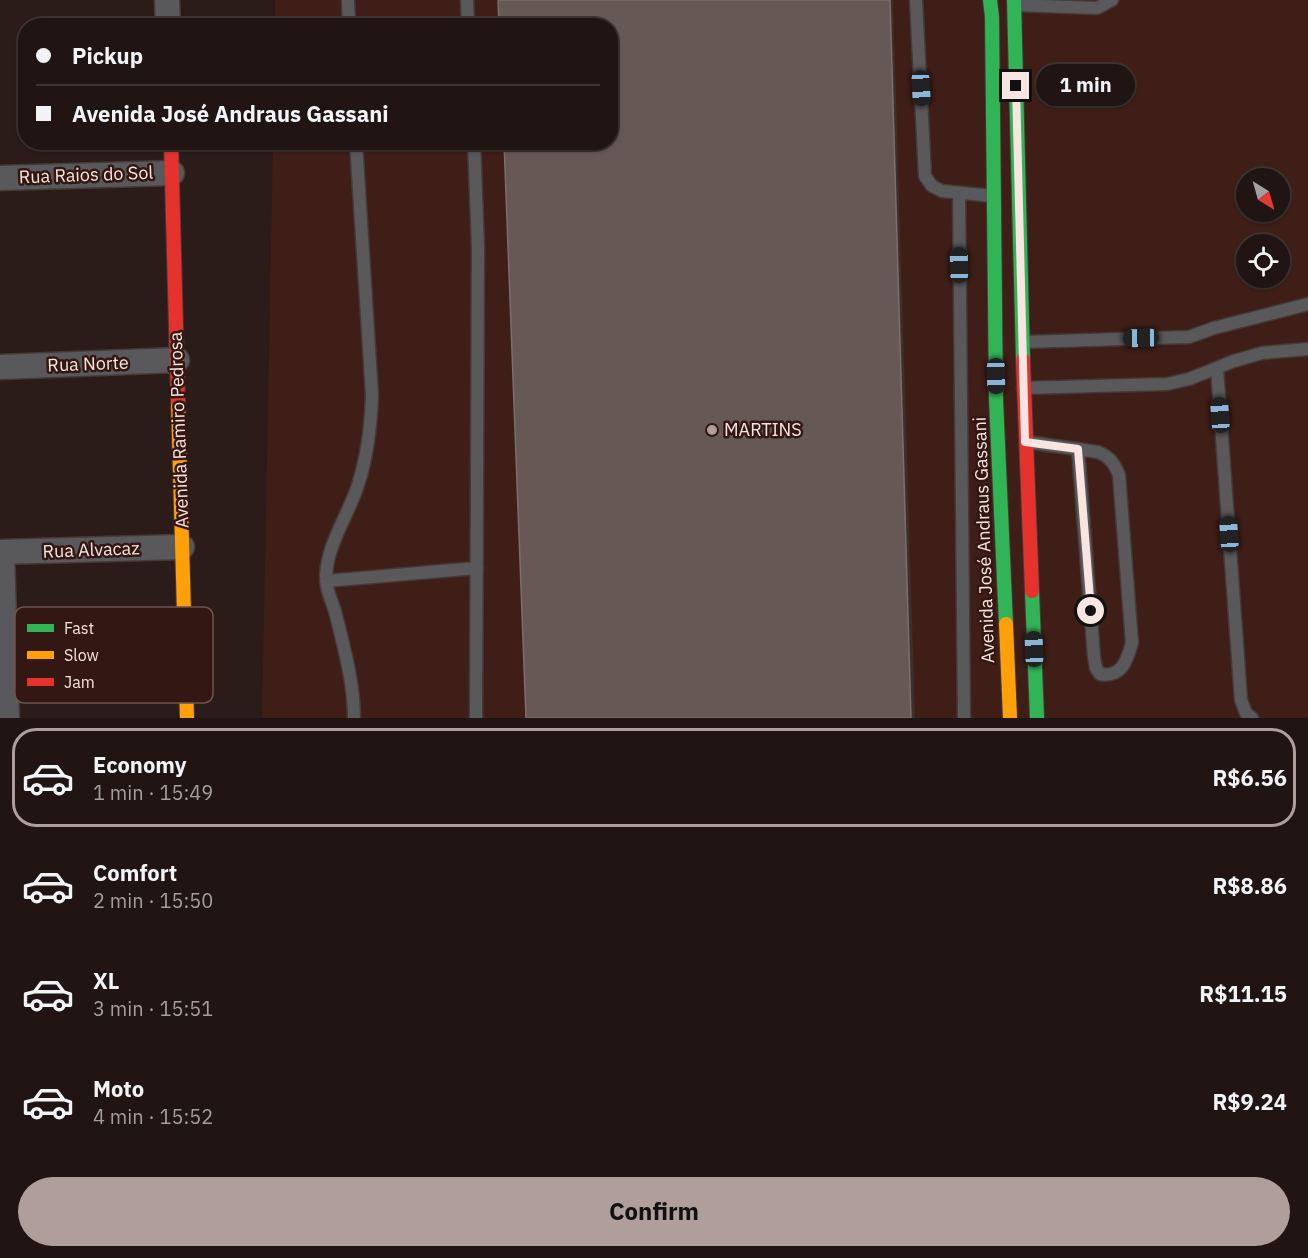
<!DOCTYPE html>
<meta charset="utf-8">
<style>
body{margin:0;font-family:"IBM Plex Sans",sans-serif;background:#2d2221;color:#f1f3f6;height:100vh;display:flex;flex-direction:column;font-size:22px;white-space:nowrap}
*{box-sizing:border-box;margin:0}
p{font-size:20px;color:#a29fa0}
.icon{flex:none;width:33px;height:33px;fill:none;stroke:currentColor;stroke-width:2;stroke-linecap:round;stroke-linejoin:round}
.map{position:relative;height:718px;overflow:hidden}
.side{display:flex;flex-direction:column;background:#201513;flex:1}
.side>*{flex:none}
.banner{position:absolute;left:18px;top:18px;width:600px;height:132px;border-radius:24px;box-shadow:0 2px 4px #0004,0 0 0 2px #3d3433;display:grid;align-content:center;height:132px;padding:0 18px;background:#201513}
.needle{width:39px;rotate:143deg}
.fabs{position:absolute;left:1236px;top:168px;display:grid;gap:12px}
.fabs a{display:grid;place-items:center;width:54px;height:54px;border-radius:50%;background:#201513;box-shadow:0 2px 4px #0004,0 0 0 2px #3d3433;font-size:30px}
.end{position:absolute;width:27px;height:27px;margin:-14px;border:8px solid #f8e4e0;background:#111;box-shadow:0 0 0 3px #111}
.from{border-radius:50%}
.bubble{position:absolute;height:42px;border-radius:21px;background:#201513;box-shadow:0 2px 4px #0004,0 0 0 2px #3d3433;font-size:20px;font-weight:800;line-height:42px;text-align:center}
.car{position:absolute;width:18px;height:36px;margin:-18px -9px;border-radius:8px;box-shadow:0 0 4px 2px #0007;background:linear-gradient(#222 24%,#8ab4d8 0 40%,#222 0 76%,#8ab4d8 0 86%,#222 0)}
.banner b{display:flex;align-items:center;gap:21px;height:57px;font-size:22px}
.banner b+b{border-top:2px solid #3d3433}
.banner i{width:15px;height:15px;background:#f1f3f6}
ul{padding:10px 0 0;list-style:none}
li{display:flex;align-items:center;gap:18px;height:99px;margin:0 12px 9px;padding:0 6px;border:3px solid transparent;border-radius:24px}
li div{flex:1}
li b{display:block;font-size:22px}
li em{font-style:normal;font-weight:800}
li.active{border-color:#b09e9a}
li>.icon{width:54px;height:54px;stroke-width:1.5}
.primary-button{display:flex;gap:12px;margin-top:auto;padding:12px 18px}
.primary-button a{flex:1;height:69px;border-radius:36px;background:#b09e9a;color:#111;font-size:24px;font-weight:800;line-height:69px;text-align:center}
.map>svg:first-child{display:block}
.built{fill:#3e1e17;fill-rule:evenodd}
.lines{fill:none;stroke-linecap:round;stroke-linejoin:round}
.lane-casing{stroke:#463937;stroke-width:15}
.street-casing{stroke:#463937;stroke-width:27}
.fast-casing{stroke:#463937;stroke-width:16}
.slow-casing{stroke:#463937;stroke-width:16}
.jam-casing{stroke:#463937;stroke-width:16}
.lane{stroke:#59585a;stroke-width:12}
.street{stroke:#59585a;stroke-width:24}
.fast{stroke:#30b455;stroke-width:14}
.slow{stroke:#ff9f0a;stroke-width:14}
.jam{stroke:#e5322d;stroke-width:14}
.shaded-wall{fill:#3c2f2c}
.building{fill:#665855;stroke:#7d6e6a;stroke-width:1.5}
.route{stroke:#f8e4e0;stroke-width:8}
.poi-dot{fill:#b09e9a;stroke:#321712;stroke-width:2}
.labels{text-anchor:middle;stroke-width:5;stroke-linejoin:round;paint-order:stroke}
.street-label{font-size:18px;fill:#f8e4e0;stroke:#321712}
.poi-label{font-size:18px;fill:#f8e4e0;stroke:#321712;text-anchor:start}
.key{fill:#321712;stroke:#6d5450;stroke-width:1.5}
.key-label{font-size:16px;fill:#f8e4e0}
</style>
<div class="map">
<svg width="1308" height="718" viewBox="0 0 1308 718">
<rect width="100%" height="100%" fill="#2b1c19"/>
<path class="built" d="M275,0H1308V718H262L273,143L610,142V26L275,25ZM1246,178H1280V212H1246ZM1246,244H1280V278H1246Z"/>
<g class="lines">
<defs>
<path id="lane" d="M348,0L349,26
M467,0L468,26
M916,0L925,176L932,186L942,191L993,196
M1015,5L1097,8L1112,0
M474,142L478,247L476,718
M959,193L964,718
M1023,342L1189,337L1214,328L1308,304
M1217,368L1241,700L1246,713L1252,718
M1023,388L1167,384L1189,379L1234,361L1262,353L1308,349
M1027,442L1098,452C1110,457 1114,463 1119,475L1132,643C1127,660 1122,678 1100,674L1096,668L1094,657L1078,449
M326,581L477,568
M354,718C354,683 344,648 336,615C332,599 326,593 326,575C328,542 348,516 358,485C367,457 371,426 372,395L356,142"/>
<path id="street" d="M167,0L168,26
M0,178L172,173
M0,367L177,360
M0,552L182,547
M2,552L7,718"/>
<path id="fast" d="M990,0L992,17L996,399L1006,624
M1014,0L1023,360
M1032,591L1037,718"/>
<path id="slow" d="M178,402L187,718
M1006,624L1010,718"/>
<path id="jam" d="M171,142L178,402
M1023,360L1032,591"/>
</defs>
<use href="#lane" class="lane-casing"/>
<use href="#street" class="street-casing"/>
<use href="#fast" class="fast-casing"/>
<use href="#slow" class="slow-casing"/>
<use href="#jam" class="jam-casing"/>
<use href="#lane" class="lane"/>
<use href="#street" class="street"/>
<use href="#fast" class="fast"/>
<use href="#slow" class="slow"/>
<use href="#jam" class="jam"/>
</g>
<path class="shaded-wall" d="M890,0H893L915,718H911Z"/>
<path class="building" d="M498,0H890L911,718H526L504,142H610V26H499Z"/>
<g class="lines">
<path class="route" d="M1016,86L1025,442L1078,449L1091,611"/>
</g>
<circle class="poi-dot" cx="712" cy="430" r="6"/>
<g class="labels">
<g class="street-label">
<text transform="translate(86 175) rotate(-2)" y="6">Rua Raios do Sol</text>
<text transform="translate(88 364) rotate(-2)" y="6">Rua Norte</text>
<text transform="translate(179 430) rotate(-92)" y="6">Avenida Ramiro Pedrosa</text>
<text transform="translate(984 540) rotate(-92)" y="6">Avenida José Andraus Gassani</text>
<text transform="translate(91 550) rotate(-2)" y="6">Rua Alvacaz</text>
</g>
<g class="poi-label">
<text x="724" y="436">MARTINS</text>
</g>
</g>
<rect x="15" y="607" width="198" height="96" rx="9" class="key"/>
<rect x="27" y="624" width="27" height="8" fill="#30b455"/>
<rect x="27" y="651" width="27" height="8" fill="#ff9f0a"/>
<rect x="27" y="678" width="27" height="8" fill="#e5322d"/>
<g class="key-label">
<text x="64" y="634">Fast</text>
<text x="64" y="661">Slow</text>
<text x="64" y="688">Jam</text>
</g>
</svg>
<div class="fabs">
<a><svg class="needle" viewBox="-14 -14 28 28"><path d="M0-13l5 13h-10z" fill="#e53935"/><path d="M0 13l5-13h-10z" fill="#a29fa0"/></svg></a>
<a><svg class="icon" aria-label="locate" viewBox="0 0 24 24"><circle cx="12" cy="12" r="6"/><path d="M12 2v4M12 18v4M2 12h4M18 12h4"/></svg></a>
</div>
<i class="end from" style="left:1091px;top:611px"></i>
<i class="end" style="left:1016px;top:86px"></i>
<div class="bubble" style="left:1036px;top:64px;width:99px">1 min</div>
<i class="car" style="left:921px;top:88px;rotate:177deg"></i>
<i class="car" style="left:959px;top:265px;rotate:359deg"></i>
<i class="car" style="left:1141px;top:338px;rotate:269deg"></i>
<i class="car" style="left:996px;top:376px;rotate:179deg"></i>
<i class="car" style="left:1220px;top:415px;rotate:356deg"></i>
<i class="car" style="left:1229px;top:534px;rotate:356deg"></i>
<i class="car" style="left:1034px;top:649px;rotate:358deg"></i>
<div class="banner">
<b><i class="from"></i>Pickup</b>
<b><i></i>Avenida José Andraus Gassani</b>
</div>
</div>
<section class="side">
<ul>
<li class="active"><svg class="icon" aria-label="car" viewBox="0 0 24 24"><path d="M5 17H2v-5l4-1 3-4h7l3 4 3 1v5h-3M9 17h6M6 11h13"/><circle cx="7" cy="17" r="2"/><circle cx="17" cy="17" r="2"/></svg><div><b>Economy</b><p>1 min · 15:49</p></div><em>R$6.56</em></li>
<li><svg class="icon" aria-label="car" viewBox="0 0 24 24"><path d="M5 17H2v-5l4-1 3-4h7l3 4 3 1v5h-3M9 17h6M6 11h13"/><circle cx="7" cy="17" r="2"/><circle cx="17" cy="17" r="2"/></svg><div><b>Comfort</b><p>2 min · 15:50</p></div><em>R$8.86</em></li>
<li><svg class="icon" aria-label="car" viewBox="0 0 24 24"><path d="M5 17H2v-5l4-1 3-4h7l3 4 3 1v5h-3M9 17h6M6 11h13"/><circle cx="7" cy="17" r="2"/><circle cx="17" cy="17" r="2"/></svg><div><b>XL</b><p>3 min · 15:51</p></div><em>R$11.15</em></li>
<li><svg class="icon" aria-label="car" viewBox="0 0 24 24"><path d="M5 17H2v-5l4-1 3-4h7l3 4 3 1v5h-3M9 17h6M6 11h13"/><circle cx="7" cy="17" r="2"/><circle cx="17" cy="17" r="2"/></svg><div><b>Moto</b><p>4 min · 15:52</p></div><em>R$9.24</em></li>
</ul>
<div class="primary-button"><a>Confirm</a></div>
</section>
